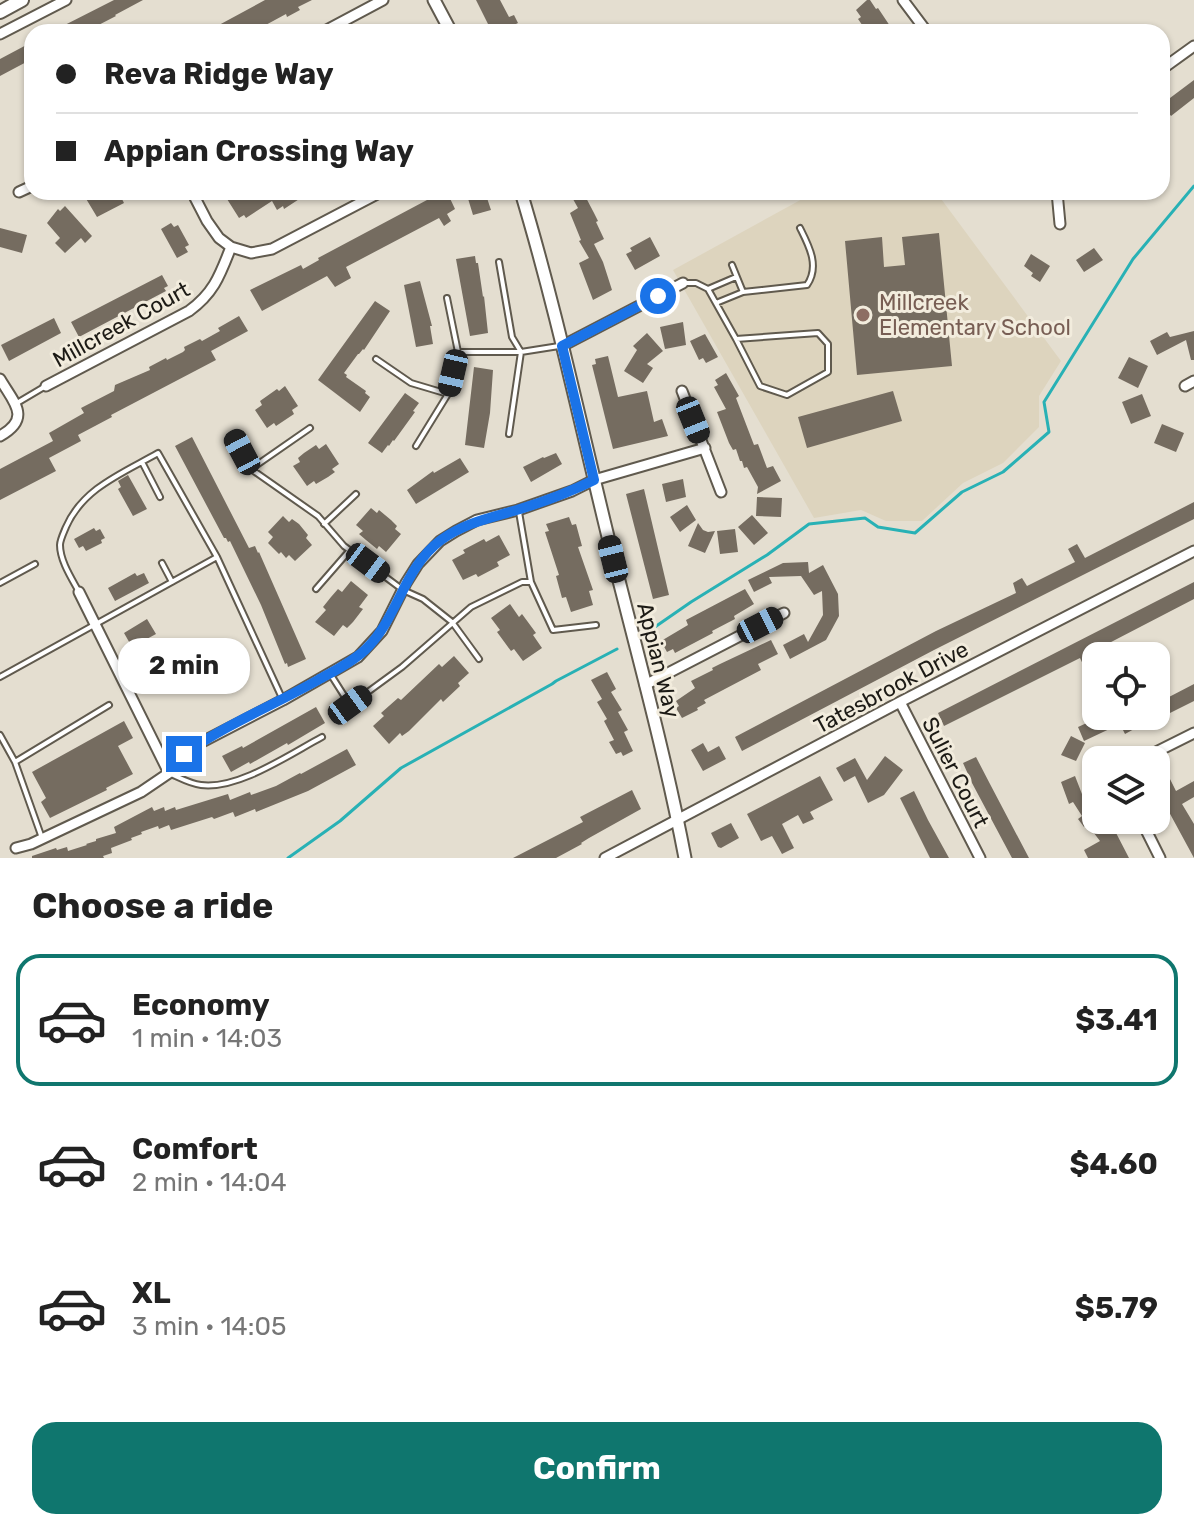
<!DOCTYPE html>
<meta charset="utf-8">
<style>
body{margin:0;font-family:Rubik,sans-serif;background:#f6f6f6;color:#222;height:100vh;display:flex;flex-direction:column;font-size:30px;white-space:nowrap}
*{box-sizing:border-box;margin:0}
p{font-size:26px;color:#767676}
.icon{flex:none;width:44px;height:44px;fill:none;stroke:currentColor;stroke-width:2;stroke-linecap:round;stroke-linejoin:round}
.map{position:relative;height:858px;overflow:hidden}
.panel{display:flex;flex-direction:column;background:#fff;flex:1}
.panel>*{flex:none}
.hud{position:absolute;left:24px;top:24px;width:1146px;height:176px;border-radius:24px;box-shadow:0 2px 6px #0004;display:grid;align-content:center;height:176px;padding:0 32px;background:#fff}
.controls{position:absolute;left:1082px;top:642px;display:grid;gap:16px}
.controls a{display:grid;place-items:center;width:88px;height:88px;border-radius:16px;background:#fff;box-shadow:0 2px 6px #0004;font-size:40px}
.end{position:absolute;width:36px;height:36px;margin:-18px;border:10px solid #1a73e8;background:#fff;box-shadow:0 0 0 4px #fff}
.from{border-radius:50%}
.bubble{position:absolute;height:56px;border-radius:24px;background:#fff;box-shadow:0 2px 6px #0004;font-size:26px;font-weight:700;line-height:56px;text-align:center}
.car{position:absolute;width:24px;height:48px;margin:-24px -12px;border-radius:10px;box-shadow:0 0 6px 2px #0007;background:linear-gradient(#222 24%,#8ab4d8 0 40%,#222 0 76%,#8ab4d8 0 86%,#222 0)}
.hud b{display:flex;align-items:center;gap:28px;height:76px;font-size:30px}
.hud b+b{border-top:2px solid #e0e0e0}
.hud i{width:20px;height:20px;background:#222}
ul{padding:0;list-style:none}
li{display:flex;align-items:center;gap:24px;height:132px;margin:0 16px 12px;padding:0 16px;border:4px solid transparent;border-radius:24px}
li div{flex:1}
li b{display:block;font-size:30px}
li em{font-style:normal;font-weight:700}
li.active{border-color:#0f766e}
li>.icon{width:72px;height:72px;stroke-width:1.5}
h2{padding:0 32px;font-size:36px;line-height:96px}
.button{display:flex;gap:16px;margin-top:auto;padding:16px 32px}
.button a{flex:1;height:92px;border-radius:24px;background:#0f766e;color:#fff;font-size:32px;font-weight:700;line-height:92px;text-align:center}
.map>svg:first-child{display:block}
.built{fill:#ddd4be}
.lines{fill:none;stroke-linecap:round;stroke-linejoin:round}
.stream{stroke:#28b1b5;stroke-width:3}
.building{fill:#756c60}
.service-casing{stroke:#605a4e;stroke-width:8}
.minor-casing{stroke:#605a4e;stroke-width:13}
.tertiary-casing{stroke:#605a4e;stroke-width:15}
.secondary-casing{stroke:#605a4e;stroke-width:16}
.service{stroke:#fff;stroke-width:4}
.minor{stroke:#fff;stroke-width:9}
.tertiary{stroke:#fff;stroke-width:11}
.secondary{stroke:#fff;stroke-width:12}
.route{stroke:#1a73e8;stroke-width:10}
.education-dot{fill:#8d6e63;stroke:#f2ecdd;stroke-width:3}
.labels{text-anchor:middle;stroke-width:6;stroke-linejoin:round;paint-order:stroke}
.education-label{font-size:22px;fill:#785e54;stroke:#f2ecdd;text-anchor:start}
.street-label{font-size:22px;fill:#1c1a15;stroke:#f2ecdd}
</style>
<div class="map">
<svg width="1194" height="858" viewBox="0 0 1194 858">
<rect width="100%" height="100%" fill="#e4ded0"/>
<path class="built" d="M815,192H936L1061,361L1039,396V427L1003,463L963,483L922,521H886L861,510L814,518L673,270Z"/>
<g class="lines">
<path class="stream" d="M652,629L691,602L767,555L809,524L865,518L878,527L915,533L962,492L1003,472L1049,432L1044,402L1133,259L1194,186
M288,858L340,821L401,768L552,684L556,681L617,649"/>
</g>
<path class="building" d="M114,0H143L115,15L116,16L85,32H51Z
M265,0H312L298,7L300,10L287,17L286,14L262,27L264,32H206Z
M476,0H500L509,17L514,15L518,23L514,25L517,32H476L489,26Z
M867,0H870L876,9L878,8L894,32H867L858,19L861,17L856,10Z
M32,42V59L0,76V59Z
M1194,80V98L1171,116L1162,104Z
M82,192H136L122,199L124,203L97,217Z
M237,192H254L259,199L268,194L267,192H310L284,209L283,206L277,210L272,201L246,218L244,215L239,218L227,199Z
M442,192H447L455,209L447,214L451,221L444,226L439,218L346,267L351,278L335,287L327,276L262,311L250,290L301,265L303,269L319,260L318,258Z
M466,192H485L491,210L473,215Z
M569,192H583L594,213L598,221L596,222L604,239L594,244L603,262L612,290L593,300L579,263L589,258L579,241L581,240L570,213L578,208Z
M65,206L92,236L85,243L81,238L65,253L55,243L60,238L47,223L58,209L60,211Z
M171,223L174,227L178,225L189,245L185,247L188,252L177,258L161,229Z
M0,228L27,235L22,253L0,247Z
M939,233L952,366L857,375L845,241L882,237L884,267L905,265L902,237Z
M650,237L660,256L635,270L626,254L632,251L630,248Z
M1094,248L1103,260L1084,272L1076,260Z
M1031,254L1050,266L1040,282L1031,276L1033,273L1024,266Z
M475,256L476,263H478L483,297L484,296L488,333L470,336L456,259Z
M162,275L168,286L164,288L166,291L79,337L71,322Z
M420,281L432,326H430L433,344L416,347L404,285Z
M375,301L390,311L364,350L363,349L359,354H358L344,373L347,375L346,377L366,391L365,393L370,397L360,412L318,380Z
M239,316L248,331L211,351L216,360L111,415L112,417L78,435L81,441L49,458L56,471L0,500V469L53,441L49,433L84,413L81,408L114,391L115,385L150,370L149,367L166,358L167,360L183,352L185,350L184,347L200,339L202,341L220,331L218,328Z
M54,318L61,333L9,361L1,345Z
M683,322L686,345L665,349L660,327Z
M1194,331V360H1191L1186,340L1157,355L1150,341L1167,332L1170,337Z
M647,333L663,351L647,364L653,368L643,383L624,371L637,350L633,346Z
M705,334L718,357L706,363L703,358L699,360L690,341Z
M608,356L618,397L647,391L654,422L662,419L668,436L613,449L592,365L596,364L595,359Z
M1129,357L1148,366L1138,388L1118,378Z
M474,367L493,370L490,413L484,448L465,445Z
M726,373L739,396L736,398L754,445L758,444L767,468L773,466L781,481L757,494L758,487L747,467L744,468L742,461H740L736,449L733,450L729,443L717,412L726,409L714,387L718,385L715,380Z
M285,386L298,406L292,410L294,414L276,426L274,423L267,428L255,410L262,405L260,401L277,389L279,391Z
M893,391L902,421L807,448L798,417Z
M405,393L419,403L413,411L415,412L394,441L393,440L389,446L388,445L382,453L368,443Z
M1142,394L1151,416L1131,424L1122,402Z
M1162,424L1184,433L1176,452L1154,443Z
M192,437L249,548L255,546L258,553L259,552L306,659L288,667L287,663L285,664L261,605L230,541L228,542L226,538H224L175,446Z
M326,444L339,464L332,469L335,472L328,477L316,484L314,481L307,486L293,466L300,462L298,458L304,453L316,445L319,449Z
M556,453L562,464L531,482L523,467L543,457L544,458Z
M460,458L469,472L416,504L407,490L433,471L434,473Z
M128,475L147,509L133,516L118,489L121,487L118,481Z
M683,479L686,497L666,502L662,484Z
M644,489L669,595L653,599L626,494Z
M757,497L782,498L781,517L756,516Z
M1194,502V519L1184,524L934,650L742,751L735,737L936,631L1016,593L1013,583L1022,578L1027,586L1075,562L1068,549L1077,544L1085,558Z
M687,505L696,520L680,532L670,517Z
M371,508L377,513L379,510L391,520L397,526L395,529L401,534L386,552L379,546L377,549L366,540L359,534L363,531L356,525Z
M752,515L768,533L754,545L738,527Z
M283,516L289,522L292,519L299,524L308,535L306,538L312,545L295,561L289,555L286,558L281,552L279,554L268,543L273,537L268,532Z
M569,517L572,525L576,524L582,546L578,547L593,590L589,591L593,605L571,612L566,597L562,598L556,576L559,575L545,532L549,531L546,524Z
M698,523L703,530L708,532L715,531L705,553L688,546Z
M94,528L96,531L100,529L105,538L101,540L102,543L86,551L83,546L79,548L74,539Z
M735,529L738,552L720,554L717,531Z
M499,535L510,555L497,562L499,566L478,577L476,574L463,580L452,560L465,553L463,550L484,539L486,542Z
M808,562L809,573L823,565L838,594L839,616L826,640L790,659L783,645L804,634L808,642L823,615L822,591L814,595L801,576L769,577L772,583L754,592L748,580L783,563Z
M135,573L137,576L144,573L149,583L115,601L108,588Z
M351,581L368,595L359,607L363,609L353,622L347,628L343,625L334,636L315,622L326,610L323,607L331,597L338,589L342,592Z
M1194,582V599L1088,654L1096,672L1088,675L1080,658L944,726L938,713Z
M745,589L754,604L734,616L735,619L712,631L713,633L675,653L673,649L667,652L661,641L688,625L686,620Z
M510,604L519,617L522,614L536,633L533,635L542,648L523,661L514,649L511,651L497,632L500,630L491,618Z
M147,619L156,634L132,647L124,633Z
M771,640L778,654L758,664L761,670L704,700L706,703L697,708L698,710L682,718L676,708L679,706L676,701L695,688L691,681L713,670L712,668L720,664Z
M454,656L469,673L458,683L460,686L443,702L441,699L409,731L402,736L400,733L389,744L373,726L384,716L381,713L398,698L401,700L439,664L442,667Z
M1156,670L1169,697L1194,684V701L1156,720V717L1125,734L1120,724L1084,741L1078,727L1102,716H1156Z
M607,672L616,689L611,692L622,710L618,712L628,730L624,732L633,751L623,756L621,752L616,754L609,742L614,740L604,721L607,719L597,702L602,699L591,680Z
M316,707L325,723L288,745L287,743L250,764L249,762L231,772L222,756L242,746L243,748Z
M124,721L133,738L118,746L133,774L106,788L107,790L50,818L41,802L46,798L32,772Z
M1071,736L1085,743L1076,761L1061,755Z
M703,743L708,752L719,746L726,759L703,771L691,750Z
M347,749L356,765L308,791L256,812L255,809L235,817L233,812L214,819L212,817L171,830L169,825L159,829L158,826L141,832L142,834L131,838L132,840L111,848L112,853L103,856L104,858H32V856L56,848L57,850L67,847L68,851L87,845L86,844L96,841V839L116,833L114,827L152,807L154,811L164,807L165,811L175,807L176,810L228,794L230,800L250,792L251,795L276,786L300,773L301,774Z
M885,756L903,770L884,795L868,803L855,776L844,782L836,768L855,758L867,780Z
M976,757L990,784L1029,858H1012L972,783L963,763Z
M820,776L833,800L810,812L814,819L803,824L798,815L782,824L794,848L782,854L772,836L761,841L747,814Z
M1075,776L1087,807L1092,803L1096,808V820H1105L1112,830L1114,829L1129,858H1088L1084,850L1100,841L1087,824L1084,827L1078,819L1082,816L1073,802L1069,804L1061,782Z
M1169,777L1176,791L1194,781V797L1182,804L1194,824V858L1156,788V783Z
M632,790L641,809L589,838L581,843L582,844L556,858H513L583,822L580,817Z
M914,791L928,820L949,858H930L900,798Z
M731,823L739,838L721,848L718,847L711,833Z"/>
<g class="lines">
<defs>
<path id="service" d="M499,262L512,337L521,352L509,434
M732,265L743,292
M686,283H696L708,289L736,339
M708,289L736,277
M447,298L458,352
M716,303L743,292L807,285C820,266 809,246 800,228
M818,333L828,344V372L787,395L760,386L736,339Z
M376,359L411,383L448,394L458,352H521L559,346
M17,403L44,387
M233,435L251,469L318,516L344,546L403,590L423,599L452,622L479,659
M416,446L448,394
M142,462L160,497
M251,469L310,428
M519,512L531,582L553,630L596,625
M324,524L356,494
M162,563L172,582
M0,583L35,564
M316,589L350,550
M79,592C72,579 60,561 60,545C60,540 64,532 66,527C83,488 123,473 158,453L217,557L282,698
M331,675L350,705L402,667L471,607L522,582H531
M0,677L217,557
M0,735L15,762L42,838
M15,762L109,705
M171,774C180,778 191,784 201,785C238,790 290,754 322,737"/>
<path id="minor" d="M903,0L927,32
M323,32L383,0
M0,34L66,0
M1162,69L1194,46
M19,192L32,186
M192,192L207,221L219,238L231,247L251,253L272,249L381,192
M1057,192L1060,224
M562,346L683,283
M0,379C14,403 32,418 0,436
M46,386L189,311C214,293 220,275 231,247
M1185,386L1194,381
M682,391L721,492
M79,592L169,773
M645,685L784,613
M900,702L980,858
M1140,760L1194,733
M1141,820L1160,858
M16,848L31,844L141,792L169,773L184,754L202,742L283,700L358,657L382,631L406,583L418,564L440,541L456,531L477,520L518,510L572,491L594,480L705,448
M605,858L900,702L1194,551"/>
<path id="tertiary" d="M434,0L451,32
M521,192C556,308 581,427 610,545C636,649 665,753 685,858"/>
<path id="secondary" d="M0,12L22,0"/>
</defs>
<use href="#service" class="service-casing"/>
<use href="#minor" class="minor-casing"/>
<use href="#tertiary" class="tertiary-casing"/>
<use href="#secondary" class="secondary-casing"/>
<use href="#service" class="service"/>
<use href="#minor" class="minor"/>
<use href="#tertiary" class="tertiary"/>
<use href="#secondary" class="secondary"/>
</g>
<g class="lines">
<path class="route" d="M184,754C225,725 274,705 318,680C334,671 351,663 365,650C398,619 403,568 441,540C466,522 491,518 520,509C546,501 570,492 594,480L562,346L658,296"/>
</g>
<circle class="education-dot" cx="863" cy="315" r="8"/>
<g class="labels">
<g class="education-label">
<text x="879" y="310">Millcreek<tspan x="879" dy="25">Elementary School</tspan></text>
</g>
<g class="street-label">
<text transform="translate(121 324) rotate(-29)" y="8">Millcreek Court</text>
<text transform="translate(659 660) rotate(76)" y="8">Appian Way</text>
<text transform="translate(891 687) rotate(-28)" y="8">Tatesbrook Drive</text>
<text transform="translate(956 772) rotate(63)" y="8">Sulier Court</text>
</g>
</g>
</svg>
<div class="controls">
<a><svg class="icon" aria-label="locate" viewBox="0 0 24 24"><circle cx="12" cy="12" r="6"/><path d="M12 2v4M12 18v4M2 12h4M18 12h4"/></svg></a>
<a><svg class="icon" aria-label="layers" viewBox="0 0 24 24"><path d="M12 4l9 5-9 5-9-5zM3 14l9 5 9-5"/></svg></a>
</div>
<i class="end from" style="left:658px;top:296px"></i>
<i class="end" style="left:184px;top:754px"></i>
<div class="bubble" style="left:118px;top:638px;width:132px">2 min</div>
<i class="car" style="left:453px;top:373px;rotate:193deg"></i>
<i class="car" style="left:693px;top:420px;rotate:158deg"></i>
<i class="car" style="left:242px;top:452px;rotate:332deg"></i>
<i class="car" style="left:613px;top:559px;rotate:346deg"></i>
<i class="car" style="left:368px;top:563px;rotate:127deg"></i>
<i class="car" style="left:760px;top:625px;rotate:63deg"></i>
<i class="car" style="left:350px;top:705px;rotate:54deg"></i>
<div class="hud">
<b><i class="from"></i>Reva Ridge Way</b>
<b><i></i>Appian Crossing Way</b>
</div>
</div>
<section class="panel">
<h2>Choose a ride</h2>
<ul>
<li class="active"><svg class="icon" aria-label="car" viewBox="0 0 24 24"><path d="M5 17H2v-5l4-1 3-4h7l3 4 3 1v5h-3M9 17h6M6 11h13"/><circle cx="7" cy="17" r="2"/><circle cx="17" cy="17" r="2"/></svg><div><b>Economy</b><p>1 min · 14:03</p></div><em>$3.41</em></li>
<li><svg class="icon" aria-label="car" viewBox="0 0 24 24"><path d="M5 17H2v-5l4-1 3-4h7l3 4 3 1v5h-3M9 17h6M6 11h13"/><circle cx="7" cy="17" r="2"/><circle cx="17" cy="17" r="2"/></svg><div><b>Comfort</b><p>2 min · 14:04</p></div><em>$4.60</em></li>
<li><svg class="icon" aria-label="car" viewBox="0 0 24 24"><path d="M5 17H2v-5l4-1 3-4h7l3 4 3 1v5h-3M9 17h6M6 11h13"/><circle cx="7" cy="17" r="2"/><circle cx="17" cy="17" r="2"/></svg><div><b>XL</b><p>3 min · 14:05</p></div><em>$5.79</em></li>
</ul>
<div class="button"><a>Confirm</a></div>
</section>
